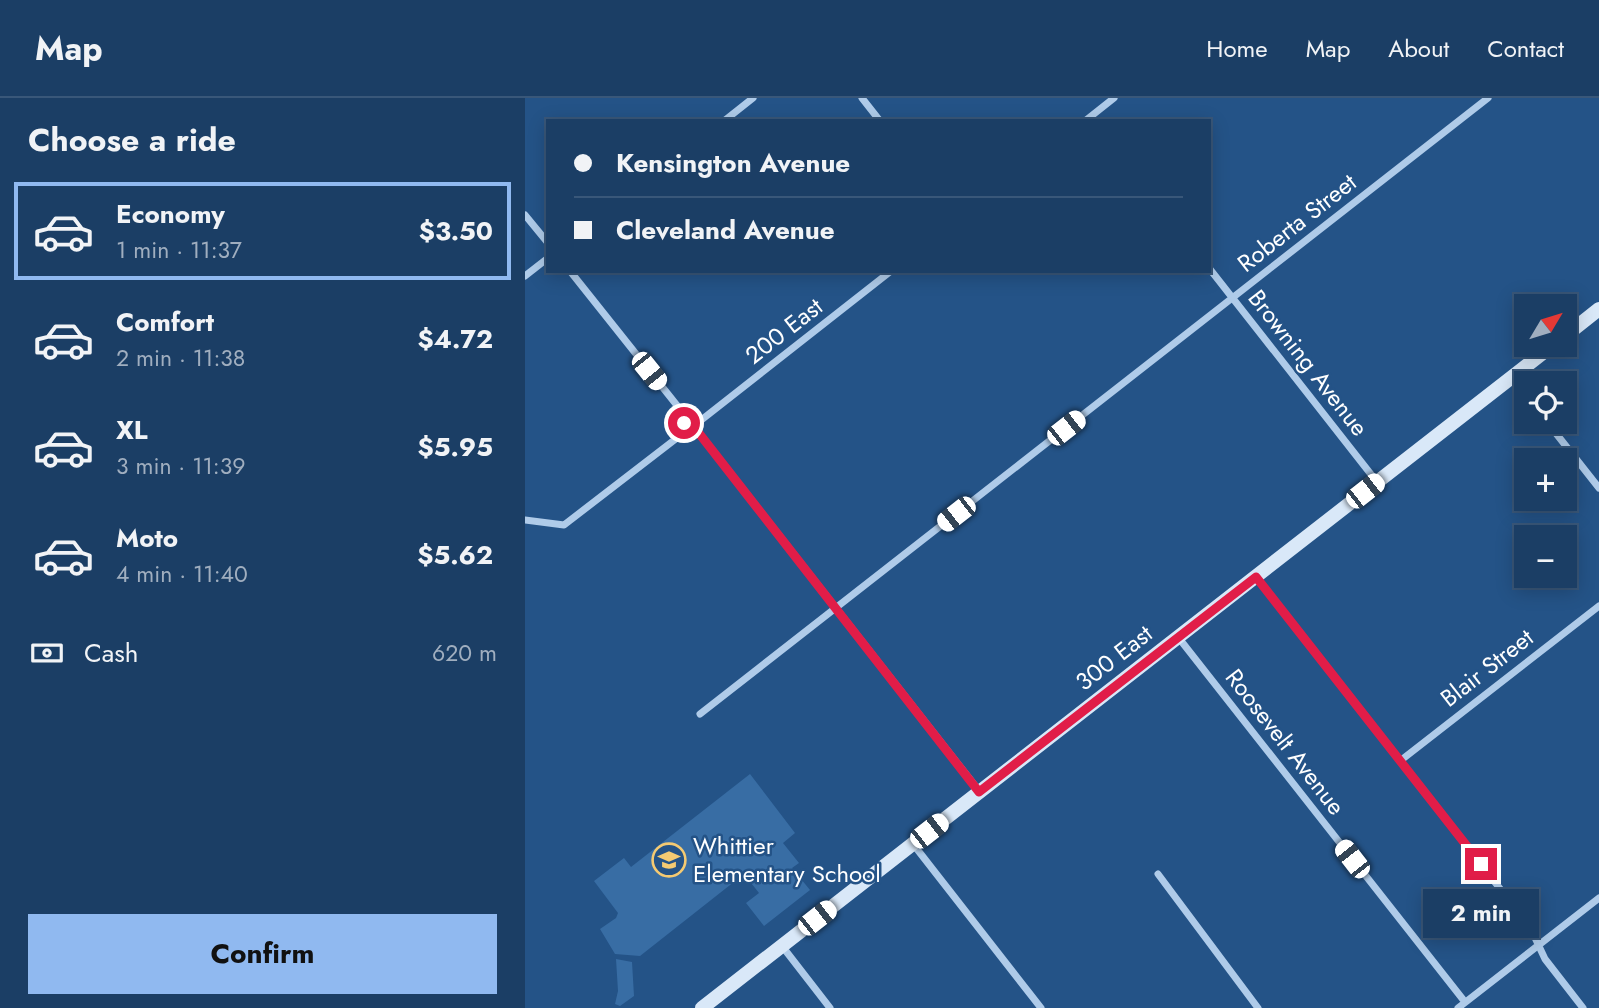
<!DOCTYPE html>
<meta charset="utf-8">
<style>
body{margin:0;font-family:Jost,sans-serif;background:#24456b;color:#f1f3f6;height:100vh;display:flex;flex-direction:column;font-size:26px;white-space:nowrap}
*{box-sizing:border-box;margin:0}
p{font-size:23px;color:#a0aebf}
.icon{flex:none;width:38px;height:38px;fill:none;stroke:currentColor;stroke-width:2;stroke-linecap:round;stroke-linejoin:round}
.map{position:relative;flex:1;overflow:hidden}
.side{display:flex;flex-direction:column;background:#1b3e65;width:525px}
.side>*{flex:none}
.top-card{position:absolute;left:21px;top:21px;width:665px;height:154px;border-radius:0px;box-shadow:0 4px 18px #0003,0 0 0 2px #395779;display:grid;align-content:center;height:154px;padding:0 28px;background:#1b3e65}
.needle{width:46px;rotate:52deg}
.fabs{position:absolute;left:989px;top:196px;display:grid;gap:14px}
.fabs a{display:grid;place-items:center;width:63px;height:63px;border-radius:0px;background:#1b3e65;box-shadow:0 4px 18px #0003,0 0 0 2px #395779;font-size:35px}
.end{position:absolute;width:32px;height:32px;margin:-16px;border:9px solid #e11d48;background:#fff;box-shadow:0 0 0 4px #fff}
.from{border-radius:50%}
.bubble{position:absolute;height:49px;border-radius:0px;background:#1b3e65;box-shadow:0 4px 18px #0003,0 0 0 2px #395779;font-size:23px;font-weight:700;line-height:49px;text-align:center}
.car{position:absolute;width:21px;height:42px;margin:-21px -10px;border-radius:9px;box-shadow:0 0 5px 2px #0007;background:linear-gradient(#fff 24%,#345 0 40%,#fff 0 76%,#345 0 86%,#fff 0)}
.top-card b{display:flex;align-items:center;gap:24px;height:66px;font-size:26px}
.top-card b+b{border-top:2px solid #395779}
.top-card i{width:18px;height:18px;background:#f1f3f6}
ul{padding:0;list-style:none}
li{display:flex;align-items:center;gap:21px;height:98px;margin:0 14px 10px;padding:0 14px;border:4px solid transparent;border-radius:0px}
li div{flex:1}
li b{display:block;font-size:26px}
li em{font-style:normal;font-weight:700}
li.on{border-color:#90b9f0}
li>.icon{width:63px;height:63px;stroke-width:1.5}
h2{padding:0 28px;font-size:32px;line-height:84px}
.pay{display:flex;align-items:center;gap:18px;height:77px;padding:0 28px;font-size:26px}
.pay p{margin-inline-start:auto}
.cta{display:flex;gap:14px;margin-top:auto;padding:14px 28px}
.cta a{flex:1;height:80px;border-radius:0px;background:#90b9f0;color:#111;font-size:28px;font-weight:700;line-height:80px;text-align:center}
header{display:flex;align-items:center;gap:42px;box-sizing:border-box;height:98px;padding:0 35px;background:#1b3e65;border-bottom:2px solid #395779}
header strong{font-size:33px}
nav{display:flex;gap:38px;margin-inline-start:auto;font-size:24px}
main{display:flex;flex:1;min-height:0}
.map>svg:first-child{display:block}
.green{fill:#386da4}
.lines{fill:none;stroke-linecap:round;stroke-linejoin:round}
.street{stroke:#afcbe9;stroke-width:7}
.secondary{stroke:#d9e8f8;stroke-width:14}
.route{stroke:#e11d48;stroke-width:9}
.labels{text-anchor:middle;stroke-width:5;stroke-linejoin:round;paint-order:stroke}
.street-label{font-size:24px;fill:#fff;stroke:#245387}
.poi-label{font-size:24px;fill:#fff;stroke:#245387;text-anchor:start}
</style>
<header>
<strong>Map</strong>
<nav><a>Home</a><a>Map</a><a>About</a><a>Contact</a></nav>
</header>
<main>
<section class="side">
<h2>Choose a ride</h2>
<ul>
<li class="on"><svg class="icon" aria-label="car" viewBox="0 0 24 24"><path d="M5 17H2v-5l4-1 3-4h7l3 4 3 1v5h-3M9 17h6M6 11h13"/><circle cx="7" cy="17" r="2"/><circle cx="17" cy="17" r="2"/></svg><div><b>Economy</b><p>1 min · 11:37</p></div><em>$3.50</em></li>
<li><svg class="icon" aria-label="car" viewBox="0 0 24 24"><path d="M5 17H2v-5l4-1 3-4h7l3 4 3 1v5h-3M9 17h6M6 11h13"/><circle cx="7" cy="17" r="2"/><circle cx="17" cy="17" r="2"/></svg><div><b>Comfort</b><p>2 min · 11:38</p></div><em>$4.72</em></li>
<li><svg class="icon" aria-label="car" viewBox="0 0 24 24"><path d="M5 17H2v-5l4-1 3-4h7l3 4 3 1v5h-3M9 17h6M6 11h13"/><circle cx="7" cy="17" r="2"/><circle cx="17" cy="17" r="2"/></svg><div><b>XL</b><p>3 min · 11:39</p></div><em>$5.95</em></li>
<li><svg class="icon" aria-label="car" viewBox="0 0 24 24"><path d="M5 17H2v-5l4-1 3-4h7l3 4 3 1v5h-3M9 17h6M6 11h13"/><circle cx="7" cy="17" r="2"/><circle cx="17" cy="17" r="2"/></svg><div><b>Moto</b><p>4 min · 11:40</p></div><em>$5.62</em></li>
</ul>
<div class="pay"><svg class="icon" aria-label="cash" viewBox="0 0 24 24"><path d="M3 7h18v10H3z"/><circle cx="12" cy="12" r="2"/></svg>Cash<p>620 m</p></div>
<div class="cta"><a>Confirm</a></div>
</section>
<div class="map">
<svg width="1074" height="910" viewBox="0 0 1074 910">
<rect width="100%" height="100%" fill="#245387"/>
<path class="green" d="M225,676L270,735L258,745L274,765L267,770L285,792L239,828L221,805L234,795L219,776L115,858L90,856L75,831L91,820L93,815L69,783L99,760L106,769Z
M91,861L107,864L109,898L95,908L90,906L93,893Z"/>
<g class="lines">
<path class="street" d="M337,0L355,23
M199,23L228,0
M560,23L589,0
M0,117L23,145
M684,170L852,384
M45,173L162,320
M0,178L23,160
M987,279L1001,297
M159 327a8 8 0 1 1 16 0a8 8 0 1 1-16 0Z
M175,323L366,173
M1022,324L1074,390
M173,334L455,694
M0,422L39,427L161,333
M731,479L1005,829L1020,861L1058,910
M653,539L940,904
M175,616L963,0
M875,663L1074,508
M388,746L516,910
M633,776L733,910
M257,848L305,910
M933,910L1074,800"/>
<path class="secondary" d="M1040,238L1074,211
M177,910L1028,247"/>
</g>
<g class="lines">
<path class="route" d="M159,325L163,335L173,334L454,694L731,479L956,766"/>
</g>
<defs>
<symbol id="school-ring" viewBox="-11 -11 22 22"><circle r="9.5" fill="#245387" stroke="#f4ca72" stroke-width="1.5"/><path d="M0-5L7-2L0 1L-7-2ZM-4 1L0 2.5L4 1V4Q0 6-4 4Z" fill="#f4ca72"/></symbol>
</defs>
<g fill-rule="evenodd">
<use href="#school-ring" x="125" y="743" width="38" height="38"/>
</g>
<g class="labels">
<g class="street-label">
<text transform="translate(772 125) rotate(-38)" y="8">Roberta Street</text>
<text transform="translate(259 233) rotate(-38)" y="8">200 East</text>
<text transform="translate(783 265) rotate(52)" y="8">Browning Avenue</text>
<text transform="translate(589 560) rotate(-38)" y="8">300 East</text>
<text transform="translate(962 570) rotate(-38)" y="8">Blair Street</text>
<text transform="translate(760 644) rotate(52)" y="8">Roosevelt Avenue</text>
</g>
<g class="poi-label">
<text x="168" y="756">Whittier<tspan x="168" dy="28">Elementary School</tspan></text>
</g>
</g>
</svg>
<div class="fabs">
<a><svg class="needle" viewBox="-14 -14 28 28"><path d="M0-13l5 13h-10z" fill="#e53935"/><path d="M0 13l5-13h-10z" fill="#a0aebf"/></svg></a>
<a><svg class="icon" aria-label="locate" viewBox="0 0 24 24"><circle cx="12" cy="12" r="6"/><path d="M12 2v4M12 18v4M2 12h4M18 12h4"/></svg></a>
<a>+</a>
<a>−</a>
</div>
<i class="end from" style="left:159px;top:325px"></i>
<i class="end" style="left:956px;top:766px"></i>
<div class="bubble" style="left:898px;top:791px;width:116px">2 min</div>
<i class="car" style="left:124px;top:273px;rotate:141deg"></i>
<i class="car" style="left:541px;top:330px;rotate:52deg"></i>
<i class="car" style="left:840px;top:393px;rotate:52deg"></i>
<i class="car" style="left:431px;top:416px;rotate:232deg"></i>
<i class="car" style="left:404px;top:733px;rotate:52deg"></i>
<i class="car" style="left:827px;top:761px;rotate:322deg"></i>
<i class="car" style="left:292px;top:820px;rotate:52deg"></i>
<div class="top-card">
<b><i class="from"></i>Kensington Avenue</b>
<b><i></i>Cleveland Avenue</b>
</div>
</div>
</main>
